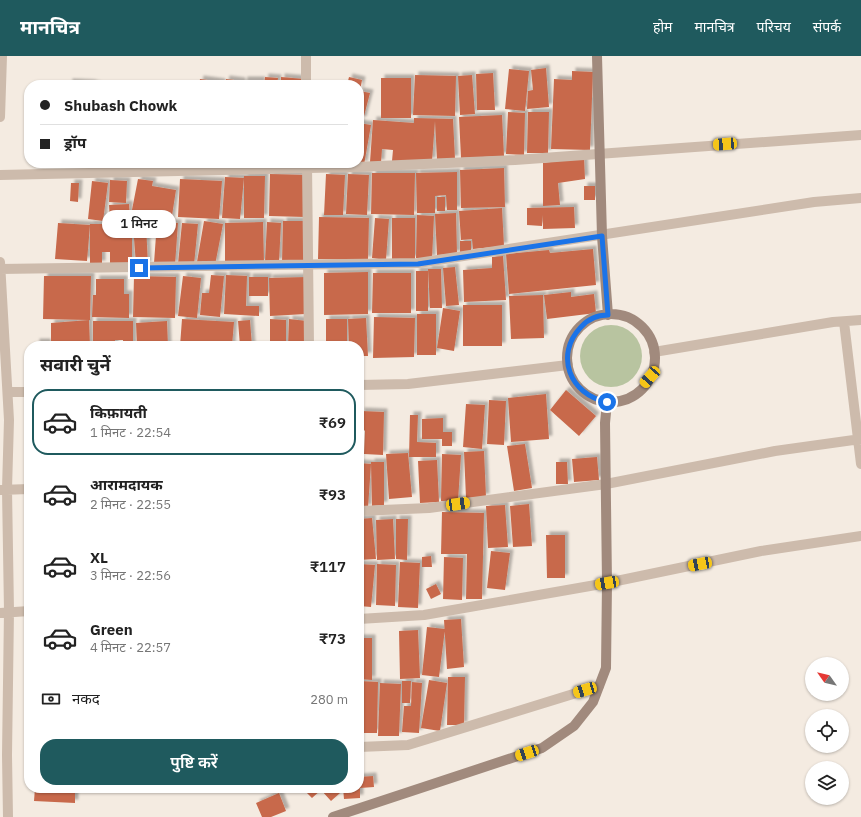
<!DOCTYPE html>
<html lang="hi">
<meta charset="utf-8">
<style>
body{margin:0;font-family:"IBM Plex Sans","Noto Sans Devanagari",sans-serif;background:#f2f2f2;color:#222;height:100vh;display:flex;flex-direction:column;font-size:15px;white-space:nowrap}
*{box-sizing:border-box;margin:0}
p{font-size:13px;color:#767676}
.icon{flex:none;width:22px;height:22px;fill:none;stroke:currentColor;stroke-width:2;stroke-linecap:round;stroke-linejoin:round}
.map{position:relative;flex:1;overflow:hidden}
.drawer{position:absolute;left:24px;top:285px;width:340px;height:452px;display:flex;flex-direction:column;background:#fff;border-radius:16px;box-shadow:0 1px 3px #0004}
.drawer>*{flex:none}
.banner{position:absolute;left:24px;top:24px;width:340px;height:88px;border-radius:16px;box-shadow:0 1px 3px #0004;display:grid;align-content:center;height:88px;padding:0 16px;background:#fff}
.needle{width:26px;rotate:304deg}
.controls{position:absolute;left:805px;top:601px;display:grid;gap:8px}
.controls a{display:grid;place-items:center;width:44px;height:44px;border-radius:50%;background:#fff;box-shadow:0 1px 3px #0004;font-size:20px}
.end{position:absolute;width:18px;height:18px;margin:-9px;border:5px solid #1a73e8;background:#fff;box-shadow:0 0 0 2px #fff}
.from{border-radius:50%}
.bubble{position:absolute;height:28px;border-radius:14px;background:#fff;box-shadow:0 1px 3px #0004;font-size:13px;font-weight:600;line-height:28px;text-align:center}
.car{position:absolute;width:12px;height:24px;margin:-12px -6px;border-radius:5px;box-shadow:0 0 3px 1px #0007;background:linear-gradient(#f5c518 24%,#345 0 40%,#f5c518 0 76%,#345 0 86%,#f5c518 0)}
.banner b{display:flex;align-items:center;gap:14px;height:38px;font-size:15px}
.banner b+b{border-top:1px solid #e0e0e0}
.banner i{width:10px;height:10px;background:#222}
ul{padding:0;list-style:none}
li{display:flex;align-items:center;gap:12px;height:66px;margin:0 8px 6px;padding:0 8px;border:2px solid transparent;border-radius:16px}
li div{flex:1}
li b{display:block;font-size:15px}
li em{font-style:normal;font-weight:600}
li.selected{border-color:#1f5a5e}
li>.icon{width:36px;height:36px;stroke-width:1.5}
h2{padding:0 16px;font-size:18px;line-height:48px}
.pay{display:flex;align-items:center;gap:10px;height:44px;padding:0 16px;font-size:15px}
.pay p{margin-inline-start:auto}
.button{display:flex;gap:8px;margin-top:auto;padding:8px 16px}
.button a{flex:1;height:46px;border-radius:16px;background:#1f5a5e;color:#fff;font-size:16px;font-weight:600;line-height:46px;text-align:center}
header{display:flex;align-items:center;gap:24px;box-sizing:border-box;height:56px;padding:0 20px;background:#1f5a5e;color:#fff}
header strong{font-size:19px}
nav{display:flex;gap:22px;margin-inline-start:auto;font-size:14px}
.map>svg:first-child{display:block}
.green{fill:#b8c4a0}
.building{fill:#c8694b;filter:url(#shadow)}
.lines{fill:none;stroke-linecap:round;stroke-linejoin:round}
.street{stroke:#cdbbac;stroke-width:10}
.secondary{stroke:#a18a7d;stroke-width:10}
.route{stroke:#1a73e8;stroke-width:5}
</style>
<header>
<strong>मानचित्र</strong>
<nav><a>होम</a><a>मानचित्र</a><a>परिचय</a><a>संपर्क</a></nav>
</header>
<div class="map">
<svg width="861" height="761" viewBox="0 0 861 761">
<defs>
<filter id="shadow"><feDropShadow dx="3.5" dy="-3.5" stdDeviation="1" flood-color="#0004"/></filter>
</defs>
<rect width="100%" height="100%" fill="#f4ebe1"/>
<path class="green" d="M580 300a31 31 0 1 1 62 0a31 31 0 1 1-62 0Z"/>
<path class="building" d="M546,12L549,51L527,53L528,35L533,34L531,14Z
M509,13L529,15L525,55L505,53Z
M572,15L593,16L590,94L551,93L554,23L572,24Z
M493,17L495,54H477L476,18Z
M415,19L456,20L455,60L413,59Z
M472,19L475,58L460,59L458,20Z
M265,21L278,22L277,29H264Z
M281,21L304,23V29H281Z
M349,21L362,24L360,35L370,37L363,64L359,63V29H347Z
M381,22H411V62H381Z
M200,23L222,26V29H199Z
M226,23L242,25V29H225Z
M244,24H262L261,29H243Z
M69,26L91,27L98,29H69Z
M508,56L525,57L524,99L506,98Z
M528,56H549L548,97H527Z
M502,59L504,100L461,102L459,61Z
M414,62L453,63L455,103L437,104L435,65L432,105H392L393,94L382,93L381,107L370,106L373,64L414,67Z
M359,67L371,69L364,109L359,107Z
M584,102L585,123L558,127L560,149L543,150V107Z
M42,107H108V112H45L41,111Z
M185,107H217L216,113Z
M504,112L505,151L461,152L460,114Z
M457,116V154H447L446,139L435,140V157H417L416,117Z
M372,117H415L414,159L371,158Z
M270,118L305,119V161L269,160Z
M326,118L345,119L343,159H324Z
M348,118L369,119L367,159L346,158Z
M244,120H265L264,162H244Z
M225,121L244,122L240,163L222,162Z
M138,123L153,125L152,130L176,134L171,166L131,159Z
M180,123L222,125L219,163L178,161Z
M110,124L127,125L126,147L109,146Z
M92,125L108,127L103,165L88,163Z
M71,127H79L78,146L70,145Z
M584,130H595V144H584Z
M437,141H445V155H437Z
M129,148L130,164L110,165L109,149Z
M574,151L575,172L543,173V159L542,170L527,169V152Z
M502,152L504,190L473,193L472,183L461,184L459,155Z
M456,157L457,198L437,199L435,158Z
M417,159L434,160L432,203L416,202Z
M319,161L369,162L368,204L318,203Z
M375,162L389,163L386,204L372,202Z
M392,162H415V203L392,204Z
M204,165L223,168L215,209L197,206Z
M283,165H306V206H282Z
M157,166L178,167L175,209L154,207Z
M263,166L264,207L225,208V167Z
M267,166L281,167L279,206H265Z
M58,167L90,169L87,205L55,203Z
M182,167L198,168L194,209L178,208Z
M90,168H132V208H110V196H102V208H90Z
M146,168L148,209H136L133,169Z
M460,185H471V197H460Z
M593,193L596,229L509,238L506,198L549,194L550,197Z
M503,200L506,244L464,246L463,214L492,212V201Z
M455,211L459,249L446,250L443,212Z
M428,213H441L442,252H430Z
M416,215H428V255H416Z
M368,216V258L324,259V217Z
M373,217H411V257H372Z
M211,219L224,220L220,261L200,259L202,237H209Z
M226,219L247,220L246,250H259V260L224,258Z
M44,220H91L90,264L43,263Z
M134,220L176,221L175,262L133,261Z
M183,220L201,222L197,262L178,260Z
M249,221H268V240H249Z
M307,221L306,258L270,260L269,222Z
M96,223H124V238H129V262L92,261L93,239H96Z
M571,236V241L594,238L596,257L547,263L544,239Z
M543,239L544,282L511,283L509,240Z
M463,249H502V290H463Z
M443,252L460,255L454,295L437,292Z
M417,258H436V299H417Z
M374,261L415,262L414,301L373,302Z
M366,262L368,300H359V290H349L348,263Z
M182,263L234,266L232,290H180Z
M270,263L286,264V290H270Z
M289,263L307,265V290H288Z
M326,263H347V290H326Z
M89,264L90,290H51V267Z
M250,264L252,290H240L238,265Z
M93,265H133V290H123V284H115V290H93Z
M167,265L168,290H137L136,267Z
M36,286H47L48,290H36Z
M566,334L596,360L579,380L550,354Z
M546,338L549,383L511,386L508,342Z
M489,344L506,345L504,389L487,388Z
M466,348L485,349L482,393L463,391Z
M361,355L384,356L383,399L364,398L365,375L361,371Z
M410,359H418L417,386L436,387V401H409Z
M443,362V376H452V390H442V383H422V363Z
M525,388L532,432L514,435L507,390Z
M484,395L486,441L466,442L464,396Z
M408,397L412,441L389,443L386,398Z
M442,398L461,399L458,445H441Z
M597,401L599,424L574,426L572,403Z
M437,404L439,446L420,447L418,405Z
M371,406H384V449L372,450Z
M556,406H567L568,428H556Z
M359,407L371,408L368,452L359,451Z
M529,448L532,490L513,491L510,450Z
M505,449L508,491L488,492L486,450Z
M442,456L484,457L482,543H466L467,498H441Z
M372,462L376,503L359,504V463Z
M393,463L395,503L377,504L376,464Z
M396,463H408L407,504L396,503Z
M546,479H565V522H547Z
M491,495L510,497L505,534L487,532Z
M431,500L432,511H422V501Z
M444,501L463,502L462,544L443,543Z
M400,506L420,507L418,552L398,551Z
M359,508L375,509L371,551L359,550Z
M377,508L396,509L395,550L376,549Z
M436,528L441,538L431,543L426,533Z
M461,563L464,611L447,613L444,564Z
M427,571L445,573L439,621L422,619Z
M418,574L420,622L400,623L399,575Z
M359,582H372V624L359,623Z
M448,621H465L464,669H447Z
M429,624L447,627L440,675L421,672Z
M359,625L378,626L377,677H359Z
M402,625H411L410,647H402Z
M412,626L422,627L419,677L402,676L404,650H411Z
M380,627L401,628L399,680H378Z
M373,720L374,731L360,732V742L344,743L343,732H359V721Z
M35,732H106L105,736L75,734V747L34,745Z
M308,732H335L340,737L331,745L321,734L312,742L305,735Z
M279,737L286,755L271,761H262L256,747Z"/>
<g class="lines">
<path class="street" d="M306,0V29
M0,61L2,0
M307,107L309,290
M0,119L355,111L515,104L861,79
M0,206L9,364L7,433L9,555L7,699L8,761
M0,213L418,207L814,146L861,142
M844,266L861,408
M654,296L833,266L861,264
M359,329L408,328L568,309
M8,336H29
M0,434L29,433
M359,455L429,452L606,428L775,395L861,383
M0,557L29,555
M359,563L424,559L607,527L761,495L861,480
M359,691L408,689L599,630"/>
<path class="secondary" d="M597,0L602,180L608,259
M567 302a44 44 0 1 1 88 0a44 44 0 1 1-88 0Z
M333,761L542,692L574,670L593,646L606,612L607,527L605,367L607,346"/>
</g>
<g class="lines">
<path class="route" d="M139,212L418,208L602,180L608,259C596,259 588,263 581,271C554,299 570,339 607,346"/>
</g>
</svg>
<div class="controls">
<a><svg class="needle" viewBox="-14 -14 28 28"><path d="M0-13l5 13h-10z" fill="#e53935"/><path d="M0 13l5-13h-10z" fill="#767676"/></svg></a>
<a><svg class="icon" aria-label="locate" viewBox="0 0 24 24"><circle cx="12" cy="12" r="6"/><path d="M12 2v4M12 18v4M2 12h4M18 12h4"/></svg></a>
<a><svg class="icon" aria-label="layers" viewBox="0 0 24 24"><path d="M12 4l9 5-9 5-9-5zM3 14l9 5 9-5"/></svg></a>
</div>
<i class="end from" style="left:607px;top:346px"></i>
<i class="end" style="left:139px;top:212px"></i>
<div class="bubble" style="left:102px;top:154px;width:74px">1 मिनट</div>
<i class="car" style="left:725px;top:88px;rotate:266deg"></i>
<i class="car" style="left:650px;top:321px;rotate:221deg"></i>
<i class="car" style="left:458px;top:448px;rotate:82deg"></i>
<i class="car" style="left:700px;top:508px;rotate:259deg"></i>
<i class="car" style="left:607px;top:527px;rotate:260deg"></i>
<i class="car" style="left:585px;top:634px;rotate:253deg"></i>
<i class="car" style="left:527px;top:697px;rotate:252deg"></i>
<div class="banner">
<b><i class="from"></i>Shubash Chowk</b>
<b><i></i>ड्रॉप</b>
</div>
<section class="drawer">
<h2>सवारी चुनें</h2>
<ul>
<li class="selected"><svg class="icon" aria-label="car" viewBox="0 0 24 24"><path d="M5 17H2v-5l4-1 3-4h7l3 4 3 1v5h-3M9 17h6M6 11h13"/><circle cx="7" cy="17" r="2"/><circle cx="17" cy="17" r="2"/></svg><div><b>किफ़ायती</b><p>1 मिनट · 22:54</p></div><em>₹69</em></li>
<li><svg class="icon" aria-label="car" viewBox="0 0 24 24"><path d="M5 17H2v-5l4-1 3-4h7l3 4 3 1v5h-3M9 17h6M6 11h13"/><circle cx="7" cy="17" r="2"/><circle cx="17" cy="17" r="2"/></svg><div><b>आरामदायक</b><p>2 मिनट · 22:55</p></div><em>₹93</em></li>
<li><svg class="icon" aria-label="car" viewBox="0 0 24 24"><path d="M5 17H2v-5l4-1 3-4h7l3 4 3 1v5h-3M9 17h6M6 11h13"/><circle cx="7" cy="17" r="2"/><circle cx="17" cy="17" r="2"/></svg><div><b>XL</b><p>3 मिनट · 22:56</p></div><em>₹117</em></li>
<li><svg class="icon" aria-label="car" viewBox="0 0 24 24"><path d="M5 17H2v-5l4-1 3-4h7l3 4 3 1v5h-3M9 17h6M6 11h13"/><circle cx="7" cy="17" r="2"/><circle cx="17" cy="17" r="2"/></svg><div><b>Green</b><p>4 मिनट · 22:57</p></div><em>₹73</em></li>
</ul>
<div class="pay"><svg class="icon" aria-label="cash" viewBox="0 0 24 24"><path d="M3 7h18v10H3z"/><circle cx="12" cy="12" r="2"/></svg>नकद<p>280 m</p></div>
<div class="button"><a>पुष्टि करें</a></div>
</section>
</div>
